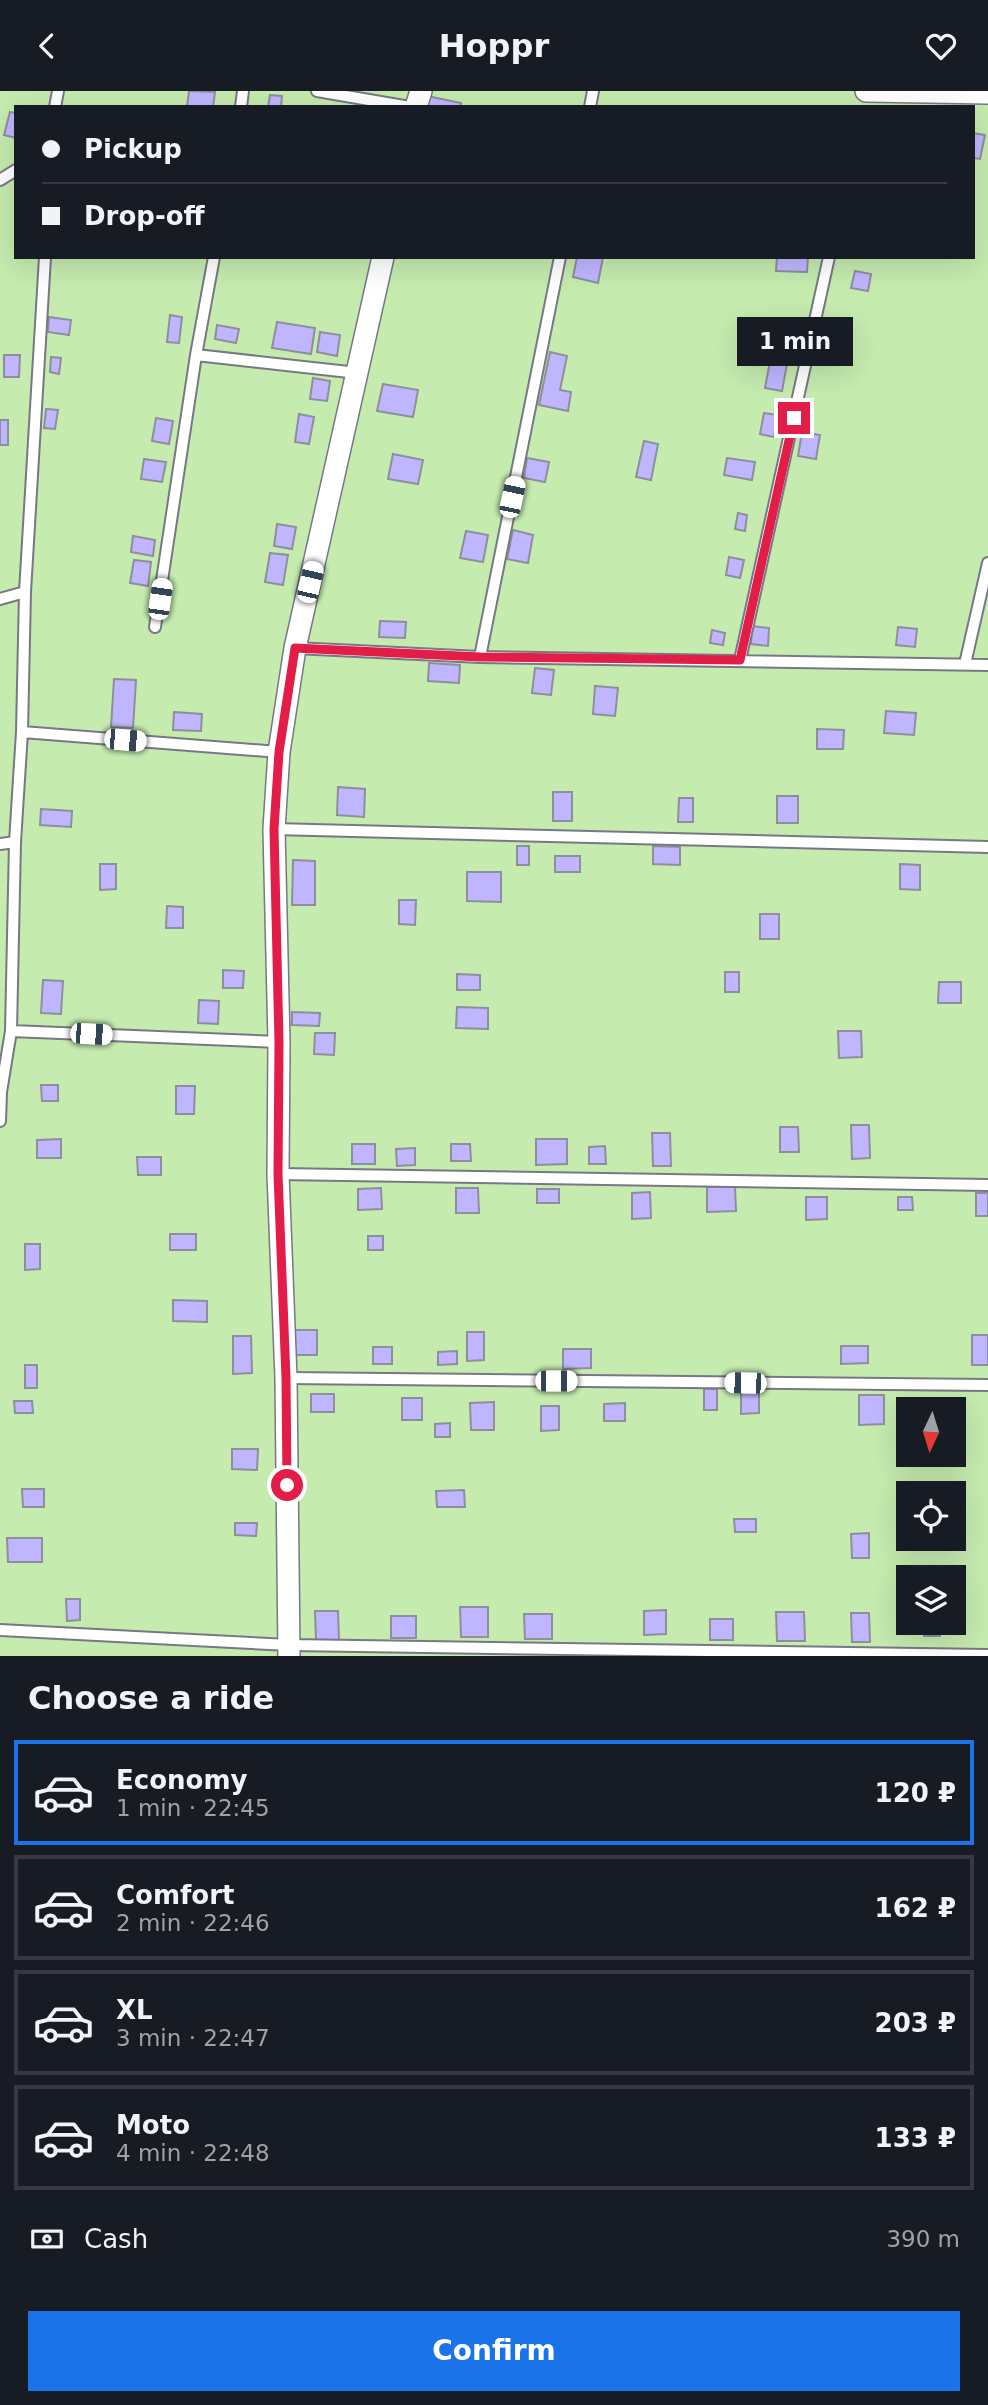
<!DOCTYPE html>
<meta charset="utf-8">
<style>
body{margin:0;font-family:"DejaVu Sans",sans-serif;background:#242831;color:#f1f3f6;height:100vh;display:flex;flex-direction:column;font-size:26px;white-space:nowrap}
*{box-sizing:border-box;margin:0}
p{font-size:23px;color:#9ea1a6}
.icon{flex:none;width:38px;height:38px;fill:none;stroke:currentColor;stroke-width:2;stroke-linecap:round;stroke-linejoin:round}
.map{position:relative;height:1565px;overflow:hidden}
.side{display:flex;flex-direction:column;background:#171b24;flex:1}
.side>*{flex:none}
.banner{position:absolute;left:14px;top:14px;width:961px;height:154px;border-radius:0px;box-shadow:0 7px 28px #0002;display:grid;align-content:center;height:154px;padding:0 28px;background:#171b24}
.needle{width:46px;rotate:184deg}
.tools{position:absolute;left:896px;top:1306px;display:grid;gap:14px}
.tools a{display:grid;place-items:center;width:70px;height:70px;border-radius:0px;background:#171b24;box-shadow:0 7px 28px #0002;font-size:35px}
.end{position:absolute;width:32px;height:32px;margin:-16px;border:9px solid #e11d48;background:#fff;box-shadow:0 0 0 4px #fff}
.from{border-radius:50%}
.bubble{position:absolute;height:49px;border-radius:0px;background:#171b24;box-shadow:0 7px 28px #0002;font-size:23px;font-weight:800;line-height:49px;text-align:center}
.car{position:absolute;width:21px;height:42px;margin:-21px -10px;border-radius:9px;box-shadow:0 0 5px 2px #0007;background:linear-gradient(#fff 24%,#345 0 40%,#fff 0 76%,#345 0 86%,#fff 0)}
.banner b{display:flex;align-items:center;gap:24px;height:66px;font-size:26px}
.banner b+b{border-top:2px solid #363941}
.banner i{width:18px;height:18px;background:#f1f3f6}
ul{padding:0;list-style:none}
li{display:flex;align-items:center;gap:21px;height:105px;margin:0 14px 10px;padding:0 14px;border:4px solid #363941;border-radius:0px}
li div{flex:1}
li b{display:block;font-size:26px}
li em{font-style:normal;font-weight:800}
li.selected{border-color:#1a73e8}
li>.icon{width:63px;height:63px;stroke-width:1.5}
h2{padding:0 28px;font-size:32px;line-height:84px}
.pay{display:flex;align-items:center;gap:18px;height:77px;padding:0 28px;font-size:26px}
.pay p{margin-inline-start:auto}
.action{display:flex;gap:14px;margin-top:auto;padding:14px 28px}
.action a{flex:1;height:80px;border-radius:0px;background:#1a73e8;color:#fff;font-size:28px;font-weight:800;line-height:80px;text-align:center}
header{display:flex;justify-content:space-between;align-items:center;height:91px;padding:0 28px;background:#171b24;font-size:32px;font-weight:800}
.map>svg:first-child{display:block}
.garden{fill:#c5ebaf;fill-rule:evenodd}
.building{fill:#bfb6ff;stroke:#8f8e9b;stroke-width:2}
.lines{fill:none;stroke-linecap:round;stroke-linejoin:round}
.lane-casing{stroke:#787784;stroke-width:14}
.street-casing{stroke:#787784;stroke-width:24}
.lane{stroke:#fff;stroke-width:10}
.street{stroke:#fff;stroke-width:21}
.route{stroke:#e11d48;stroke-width:9}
</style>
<header><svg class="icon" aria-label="back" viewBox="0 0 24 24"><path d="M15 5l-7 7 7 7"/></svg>Hoppr<svg class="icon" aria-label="heart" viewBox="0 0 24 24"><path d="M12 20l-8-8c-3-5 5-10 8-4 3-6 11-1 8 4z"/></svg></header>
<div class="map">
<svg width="988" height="1565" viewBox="0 0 988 1565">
<rect width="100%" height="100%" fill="#eae9f7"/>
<path class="garden" d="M0,0H988V1565H0ZM16,16H973V166H16ZM908,1318H954V1363H908ZM908,1402H954V1447H908ZM908,1486H954V1531H908Z"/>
<path class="building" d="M189,0L215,1L213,16H187Z
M270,4L282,5L281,16H268Z
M427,5L461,12L460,16H425Z
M10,21L16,22V47L4,44Z
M973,42L985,44L980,68L973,67Z
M577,166H603L598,192L573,186Z
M777,166H808L807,181L776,180Z
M855,180L871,183L868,200L851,197Z
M170,224L182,226L179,252L167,251Z
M49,226L71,229L69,244L48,241Z
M277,231L315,237L311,263L272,257Z
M217,234L239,238L236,252L215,248Z
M320,241L340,244L337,265L317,261Z
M550,261L567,265L560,299L571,301L568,320L539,314Z
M4,264H20L19,286H4Z
M51,266L61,267L59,283L50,281Z
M770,270L787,273L782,300L765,297Z
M313,287L330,290L327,310L310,308Z
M383,293L418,299L413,326L377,320Z
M46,318L58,319L55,338L44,337Z
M764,322L778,324L774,346L760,343Z
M299,323L314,326L309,353L295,351Z
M156,327L173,330L169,353L152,350Z
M0,329H8V354H0Z
M802,341L820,344L816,368L798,365Z
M644,350L658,353L651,389L636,386Z
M393,363L423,369L418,393L388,388Z
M527,367L549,371L545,391L524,387Z
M727,367L755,371L752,389L724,384Z
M144,368L166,371L162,391L141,388Z
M738,422L747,424L745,440L735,438Z
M277,433L296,436L292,458L274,455Z
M513,439L533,444L528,472L507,468Z
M466,440L488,444L483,471L460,467Z
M133,445L155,449L153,465L131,461Z
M270,462L288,464L283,494L265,491Z
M729,466L744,469L740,487L726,484Z
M134,469L151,471L148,495L130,492Z
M380,530L406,531L405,547L379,546Z
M752,535L769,537L768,555L751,553Z
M898,536L917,538L915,556L896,554Z
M712,539L725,542L723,554L710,552Z
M429,572L460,574L459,592L428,590Z
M535,577L554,579L551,604L532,602Z
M114,588L136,589L133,637L111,636Z
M595,595L618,597L615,625L593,623Z
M886,620L916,622L914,644L884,642Z
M174,621L202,623L201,640L173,639Z
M817,638L844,639L843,658H817Z
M338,696L365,698L364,726L337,724Z
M553,701H572V730H553Z
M777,705H798V732H777Z
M679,707H693V731H678Z
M41,718L72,720L71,736L40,734Z
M517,755H529V774H517Z
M653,755L680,756V774L653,773Z
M555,765H580V781H555Z
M293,769L315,770V814H292Z
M100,773H116V798L100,799Z
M900,773L920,774V799L900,798Z
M467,781H501V811L467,810Z
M399,809H416L415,834L399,833Z
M167,815L183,816V837H166Z
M760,823H779V848H760Z
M223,879L244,880L243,897H223Z
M725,881H739V901H725Z
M457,883L480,884V899H457Z
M43,889L63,890L61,923L41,922Z
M939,891H961V912H938Z
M199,909L219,910L218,933L198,932Z
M457,916L488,917V938L456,937Z
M292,921L320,922L319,935L292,934Z
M838,940H861L862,966L839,967Z
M315,942H335L334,964L314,963Z
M41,994H58V1010H42Z
M176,995H195L194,1023H176Z
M851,1034H869L870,1067L852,1068Z
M780,1036H798L799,1061H780Z
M652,1042H670L671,1075H653Z
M61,1048V1067H37V1049Z
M536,1048H567V1073L536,1074Z
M352,1053H375V1073H352Z
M451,1053H470L471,1070H451Z
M605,1055L606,1073H589V1056Z
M415,1057V1074L397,1075L396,1058Z
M137,1066H161V1084H138Z
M735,1095L736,1120L707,1121V1096Z
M381,1097L382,1118L358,1119V1098Z
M456,1097H478L479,1122H456Z
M537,1098H559V1112H537Z
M650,1101L651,1127L632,1128V1102Z
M976,1102H988V1125H976Z
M806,1106H827V1128L806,1129Z
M898,1106H912L913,1119H898Z
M170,1143H196V1159H170Z
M368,1145H383V1159H368Z
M25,1153H40V1178L25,1179Z
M173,1209L207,1210V1231L173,1230Z
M291,1239H317V1264H291Z
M467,1241H484V1269L467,1270Z
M972,1244H988V1274H972Z
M233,1245H251L252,1282L233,1283Z
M841,1255H868V1272L841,1273Z
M373,1256H392V1273H373Z
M563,1258H591V1277L563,1278Z
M457,1260V1273L438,1274V1261Z
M25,1274H37V1297H25Z
M704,1298H717V1319H704Z
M741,1300H759V1322L741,1323Z
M311,1303H334V1321H311Z
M859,1304H884V1333L859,1334Z
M402,1307H422V1329H402Z
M945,1307H956V1331H954V1318H945Z
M14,1310H32L33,1322H15Z
M494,1311V1339H471L470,1312Z
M625,1312V1330H604V1313Z
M541,1315H559V1339L541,1340Z
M450,1332V1346H435V1333Z
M232,1358H258L257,1379L232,1378Z
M22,1398H44V1416H23Z
M464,1399L465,1416H437L436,1400Z
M734,1428H756V1441H735Z
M235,1432H257L256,1445L235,1444Z
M869,1442V1467H852L851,1443Z
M7,1447H42V1471H8Z
M66,1508H80V1529L67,1530Z
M460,1516H488V1546H461Z
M666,1519V1543L644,1544V1520Z
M315,1520H338L339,1549H316Z
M776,1521H804L805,1550H777Z
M851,1522H869L870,1551H852Z
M524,1523H552V1548H525Z
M391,1525H416V1547H391Z
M710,1528H733V1549H710Z
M924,1531H939L940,1545H924Z"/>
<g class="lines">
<defs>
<path id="lane" d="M317,0L410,16
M55,16L58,0
M241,16L243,0
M590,16L593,0
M0,89L16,79
M196,264L358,282
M0,508L25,501
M155,536L196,264L214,166
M295,557L480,566L988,574
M480,566L560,166
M740,569L829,166
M965,573L988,472
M22,641L279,661
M274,738L988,756
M0,753L15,751
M11,940L279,951
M0,1030L1,1001L11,940L15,751L22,641L25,501L45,166
M278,1083L988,1094
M286,1287L988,1294
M0,1539L289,1554L988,1564"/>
<path id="street" d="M866,0L988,2
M416,16L421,0
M289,1565L286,1287L278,1083L279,951L274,738L279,661L295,557L383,166"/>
</defs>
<use href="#lane" class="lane-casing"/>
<use href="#street" class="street-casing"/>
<use href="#lane" class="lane"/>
<use href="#street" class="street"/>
</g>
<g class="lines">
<path class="route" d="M287,1394L286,1287L278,1083L279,951L274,738L279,661L295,557L480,566L740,569L794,327"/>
</g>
</svg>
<div class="tools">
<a><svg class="needle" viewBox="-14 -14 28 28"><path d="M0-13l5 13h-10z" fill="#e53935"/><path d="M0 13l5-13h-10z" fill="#9ea1a6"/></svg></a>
<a><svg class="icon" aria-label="locate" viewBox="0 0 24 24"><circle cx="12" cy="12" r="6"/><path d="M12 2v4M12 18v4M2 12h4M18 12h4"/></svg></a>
<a><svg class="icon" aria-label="layers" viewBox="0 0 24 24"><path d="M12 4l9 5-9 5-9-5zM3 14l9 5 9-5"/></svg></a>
</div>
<i class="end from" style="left:287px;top:1394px"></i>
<i class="end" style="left:794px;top:327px"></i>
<div class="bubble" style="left:737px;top:226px;width:116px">1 min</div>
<i class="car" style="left:512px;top:406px;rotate:12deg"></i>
<i class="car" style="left:310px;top:491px;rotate:13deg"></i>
<i class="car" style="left:160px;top:508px;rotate:8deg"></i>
<i class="car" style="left:125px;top:649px;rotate:95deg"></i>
<i class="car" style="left:91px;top:943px;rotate:93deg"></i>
<i class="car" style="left:556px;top:1290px;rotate:90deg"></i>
<i class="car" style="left:745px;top:1292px;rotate:271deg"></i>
<div class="banner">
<b><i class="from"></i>Pickup</b>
<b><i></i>Drop-off</b>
</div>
</div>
<section class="side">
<h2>Choose a ride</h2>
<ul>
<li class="selected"><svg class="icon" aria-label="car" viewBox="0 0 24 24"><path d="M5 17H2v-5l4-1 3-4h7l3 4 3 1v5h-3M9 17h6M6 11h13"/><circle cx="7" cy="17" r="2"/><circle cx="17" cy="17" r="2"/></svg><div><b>Economy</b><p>1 min · 22:45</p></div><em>120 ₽</em></li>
<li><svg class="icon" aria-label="car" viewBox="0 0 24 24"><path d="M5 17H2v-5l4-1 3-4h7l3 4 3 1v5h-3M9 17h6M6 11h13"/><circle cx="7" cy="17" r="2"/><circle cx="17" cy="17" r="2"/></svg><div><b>Comfort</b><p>2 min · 22:46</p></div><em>162 ₽</em></li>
<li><svg class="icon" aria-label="car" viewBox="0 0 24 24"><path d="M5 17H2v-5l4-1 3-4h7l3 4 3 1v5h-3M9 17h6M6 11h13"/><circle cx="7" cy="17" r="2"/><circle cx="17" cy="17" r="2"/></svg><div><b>XL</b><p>3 min · 22:47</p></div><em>203 ₽</em></li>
<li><svg class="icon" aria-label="car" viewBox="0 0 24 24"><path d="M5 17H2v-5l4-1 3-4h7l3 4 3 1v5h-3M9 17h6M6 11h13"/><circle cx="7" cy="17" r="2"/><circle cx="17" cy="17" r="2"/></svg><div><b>Moto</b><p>4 min · 22:48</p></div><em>133 ₽</em></li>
</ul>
<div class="pay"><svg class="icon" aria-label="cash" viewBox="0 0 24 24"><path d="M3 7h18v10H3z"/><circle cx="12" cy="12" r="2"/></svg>Cash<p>390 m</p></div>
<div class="action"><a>Confirm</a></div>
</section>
